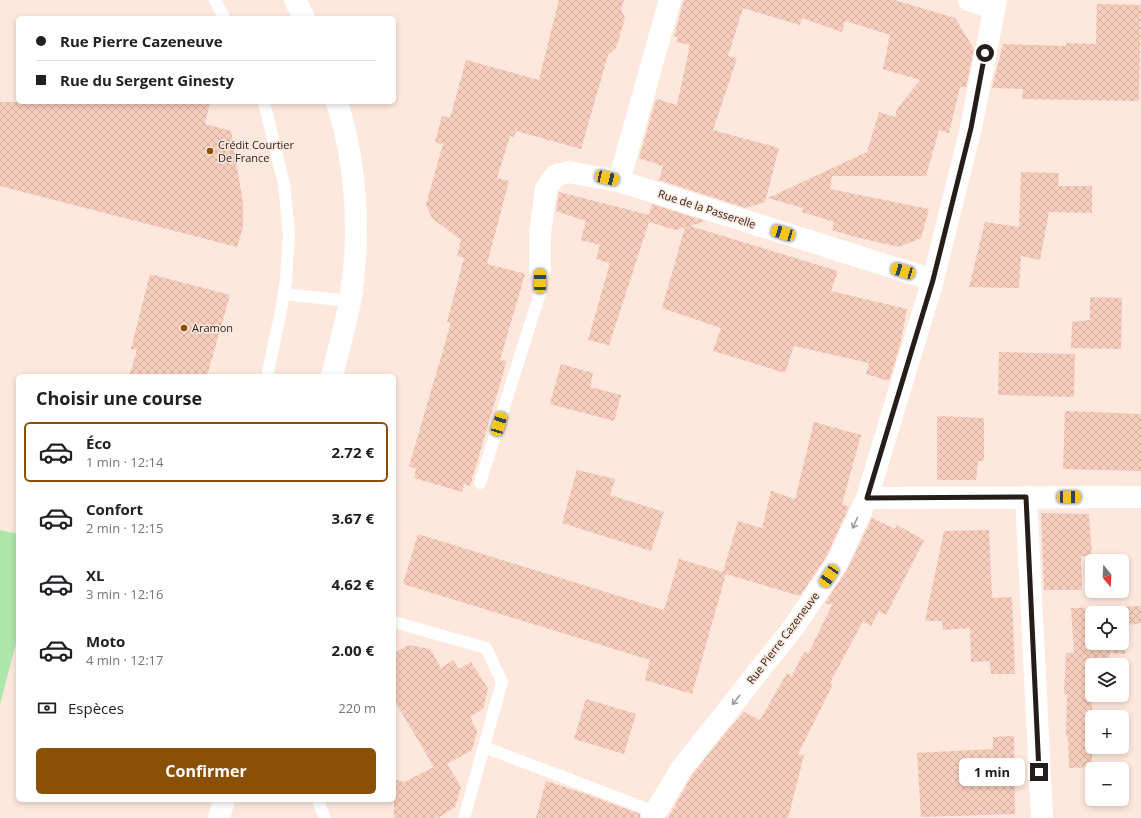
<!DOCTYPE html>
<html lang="fr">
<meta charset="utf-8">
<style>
body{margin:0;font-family:"Open Sans",sans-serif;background:#f2f2f2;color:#202124;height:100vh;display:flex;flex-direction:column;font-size:15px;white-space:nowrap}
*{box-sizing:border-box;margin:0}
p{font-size:13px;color:#757577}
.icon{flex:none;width:22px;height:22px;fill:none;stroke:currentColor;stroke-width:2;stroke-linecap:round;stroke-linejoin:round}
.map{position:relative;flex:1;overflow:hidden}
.sheet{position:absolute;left:16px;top:374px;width:380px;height:428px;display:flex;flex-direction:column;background:#fff;border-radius:6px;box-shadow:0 2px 6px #0003}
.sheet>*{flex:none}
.guide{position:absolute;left:16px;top:16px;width:380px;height:88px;border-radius:6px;box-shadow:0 2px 6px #0003;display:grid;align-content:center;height:88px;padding:0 20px;background:#fff}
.needle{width:26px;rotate:162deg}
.tools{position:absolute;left:1085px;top:554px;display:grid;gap:8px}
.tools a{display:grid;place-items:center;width:44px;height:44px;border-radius:6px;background:#fff;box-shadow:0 2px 6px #0003;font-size:20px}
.end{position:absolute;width:18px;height:18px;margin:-9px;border:5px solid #251d1a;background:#fff;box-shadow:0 0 0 2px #fff}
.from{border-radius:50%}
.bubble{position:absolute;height:28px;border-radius:6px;background:#fff;box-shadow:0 2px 6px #0003;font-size:13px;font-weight:700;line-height:28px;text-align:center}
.car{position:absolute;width:12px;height:24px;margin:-12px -6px;border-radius:5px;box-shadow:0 0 3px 1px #0007;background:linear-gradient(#f5c518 24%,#345 0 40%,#f5c518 0 76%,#345 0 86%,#f5c518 0)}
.guide b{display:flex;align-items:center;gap:14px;height:38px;font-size:15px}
.guide b+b{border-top:1px solid #e0e0e0}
.guide i{width:10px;height:10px;background:#202124}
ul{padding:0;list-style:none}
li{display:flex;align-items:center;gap:12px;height:60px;margin:0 8px 6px;padding:0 12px;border:2px solid transparent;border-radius:6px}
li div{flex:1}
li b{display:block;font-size:15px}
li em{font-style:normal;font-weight:700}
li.active{border-color:#895006}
li>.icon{width:36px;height:36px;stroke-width:1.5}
h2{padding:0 20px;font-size:18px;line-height:48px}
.pay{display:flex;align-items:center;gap:10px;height:44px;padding:0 20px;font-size:15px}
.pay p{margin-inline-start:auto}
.cta{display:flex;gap:8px;margin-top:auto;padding:8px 20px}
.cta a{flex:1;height:46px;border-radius:6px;background:#895006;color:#fff;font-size:16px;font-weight:700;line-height:46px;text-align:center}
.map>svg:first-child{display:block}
.park{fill:#ade7aa}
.building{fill:url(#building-cross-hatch);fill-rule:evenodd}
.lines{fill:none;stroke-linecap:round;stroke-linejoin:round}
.service{stroke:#fff;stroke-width:12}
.minor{stroke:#fff;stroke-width:22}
.tertiary{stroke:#fff;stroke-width:22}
.oneway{stroke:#9d9998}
.route{stroke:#251d1a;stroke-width:5}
.poi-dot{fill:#895006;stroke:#fee8de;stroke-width:1.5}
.labels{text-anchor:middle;stroke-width:3;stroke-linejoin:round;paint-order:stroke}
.poi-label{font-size:11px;fill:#251d1a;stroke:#fee8de;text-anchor:start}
.street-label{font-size:11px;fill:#251d1a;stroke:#fee8de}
</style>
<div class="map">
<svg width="1141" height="818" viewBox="0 0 1141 818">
<defs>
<pattern id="building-cross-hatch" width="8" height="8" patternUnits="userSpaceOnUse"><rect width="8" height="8" fill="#f7cebd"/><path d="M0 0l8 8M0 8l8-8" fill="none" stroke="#d4b0a2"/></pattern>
</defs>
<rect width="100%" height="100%" fill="#fee8de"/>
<path class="park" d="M0,530L18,534V635L0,705Z"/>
<path class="building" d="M559,0H624L621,10L625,18L616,48L608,55L581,149L516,131L514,137L510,136L497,178L509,181L487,264L525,274L500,360L506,361L503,374L470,486L464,484L462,492L414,478L416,469L409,466L451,323L447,322L464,258L457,256L461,240L432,218L426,205L443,144L435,142L442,116L450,118L466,60L539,80Z
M684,0H894L955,18L974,49L966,87H960L949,133L939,130L926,176H832L830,189L929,209L921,238L899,247L855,237L832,230L834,222L802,212L803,208L768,198L867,152L879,112L895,117L897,109L920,80L883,69L890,35L845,21L842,32L802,18L800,25L743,8L728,56L737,58L713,130L779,148L765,202L746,208L659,180L663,166L639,158L656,99L677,105L690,45L676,42L678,37L674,36Z
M1097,4L1141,5L1139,101L1022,99L1023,89L992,88L1003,44L1066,46V43L1096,44Z
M0,102H210L205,124L231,131L243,203V227L237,247L0,186Z
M1021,172L1059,173L1058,186H1092V213L1049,212L1040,260L1021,256L1019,288L969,287L985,222L1019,227Z
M559,192L649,215L652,204L705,221L690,226L838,271L831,291L907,309L900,345L889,381L866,374L869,363L794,346L785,373L713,351L721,328L662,308L685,227L676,230L649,222L609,345L588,340L610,263L596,259L600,245L581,240L586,221L556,211Z
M150,274L230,295L207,376H129L137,350L131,349Z
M1090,297L1122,298L1121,349L1071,348L1072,322L1090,320Z
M999,352L1075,354L1074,397L998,395Z
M561,364L593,373L590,387L621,395L614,421L550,404Z
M1065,411L1141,414V471L1063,469Z
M937,416L984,418V461H978L976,480H937Z
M814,422L861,435L842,504L849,507L826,557L800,596L726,574L692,694L645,680L650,660L403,584L418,534L664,610L679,559L723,572L738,521L762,528L771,491L795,499Z
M577,470L615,479L610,495L664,512L651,551L562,523Z
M1041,513L1089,514L1092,556H1081L1082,590H1044Z
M872,518L895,529L897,525L924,540L886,615L879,611L871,626L863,621L830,683L833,684L798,754L804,755L788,818H668L692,775L726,732L744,712L760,720L787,673L792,676L804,652L808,654L832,605L825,603L848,568Z
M989,530L992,598L1012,597L1015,674H991L990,661L971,662L970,628L943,630L942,621H925L944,531Z
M1141,606V623L1123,626L1125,654L1110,653L1109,665H1092V695H1108H1092V767L1069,768L1068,737H1066L1067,694H1064L1066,653H1074L1071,608ZM1092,613H1122V643H1092Z
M409,645L430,649L441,668L453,660L459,669L471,662L488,689L483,709L470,717L477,731L472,750L447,764L461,787L455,807L438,818H394V779L404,782L434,767L394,700V653Z
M586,699L636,714L624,754L574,739Z
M1014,736L1015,814L921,817L917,753L993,749V737Z
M546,781L586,794L640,814V818H536Z"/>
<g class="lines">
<path class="service" d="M215,0L224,18
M264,102L284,184L289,233L286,280L281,311L267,376
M284,294L350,301
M480,483L540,293V269
M394,622L486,648L502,682L464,818
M484,747L655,812
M320,800L319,804L325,818"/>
<path class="minor" d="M969,0L993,8
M619,181L670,0
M540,269V233L546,189L555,176L568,172L619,181L933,280
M1026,497L1042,818
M867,498L1141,497
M652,818L682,768L793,628L837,563L867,498L933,280L971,128L996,0"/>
<path class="tertiary" d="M295,0L304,18
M332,376C338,351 345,327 350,302C361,237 357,165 337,102
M219,818L224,800"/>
</g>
<defs><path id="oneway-shaft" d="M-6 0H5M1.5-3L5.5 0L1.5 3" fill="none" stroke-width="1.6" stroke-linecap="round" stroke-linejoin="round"/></defs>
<g class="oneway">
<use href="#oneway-shaft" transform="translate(855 523) rotate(114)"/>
<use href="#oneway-shaft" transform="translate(736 700) rotate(129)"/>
</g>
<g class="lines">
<path class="route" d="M985,53L971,128L933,280L867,498L1026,497L1039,772"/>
</g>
<g class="poi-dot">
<circle cx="210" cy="151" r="4"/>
<circle cx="184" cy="328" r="4"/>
</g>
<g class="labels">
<g class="poi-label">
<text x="218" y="149">Crédit Courtier<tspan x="218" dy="13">De France</tspan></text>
<text x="192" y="332">Aramon</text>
</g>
<g class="street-label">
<text transform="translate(707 209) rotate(18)" y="4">Rue de la Passerelle</text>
<text transform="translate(783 638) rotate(-53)" y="4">Rue Pierre Cazeneuve</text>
</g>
</g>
</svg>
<div class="tools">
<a><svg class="needle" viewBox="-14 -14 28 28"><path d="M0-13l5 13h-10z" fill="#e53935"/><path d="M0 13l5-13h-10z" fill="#757577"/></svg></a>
<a><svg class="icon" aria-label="locate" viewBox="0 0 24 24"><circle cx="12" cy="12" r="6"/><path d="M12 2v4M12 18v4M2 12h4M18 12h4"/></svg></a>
<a><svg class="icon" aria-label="layers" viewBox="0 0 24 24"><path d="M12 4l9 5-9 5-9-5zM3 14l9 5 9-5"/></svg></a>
<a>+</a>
<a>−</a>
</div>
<i class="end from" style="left:985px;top:53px"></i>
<i class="end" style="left:1039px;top:772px"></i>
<div class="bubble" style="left:959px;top:758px;width:66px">1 min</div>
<i class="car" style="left:607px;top:178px;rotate:103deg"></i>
<i class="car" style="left:783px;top:233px;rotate:287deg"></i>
<i class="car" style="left:903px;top:271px;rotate:287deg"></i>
<i class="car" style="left:540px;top:281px;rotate:0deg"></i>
<i class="car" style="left:499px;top:424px;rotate:17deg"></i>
<i class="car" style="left:1069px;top:497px;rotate:90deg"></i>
<i class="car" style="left:829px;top:576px;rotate:214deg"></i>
<div class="guide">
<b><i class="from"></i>Rue Pierre Cazeneuve</b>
<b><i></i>Rue du Sergent Ginesty</b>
</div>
<section class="sheet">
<h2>Choisir une course</h2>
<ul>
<li class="active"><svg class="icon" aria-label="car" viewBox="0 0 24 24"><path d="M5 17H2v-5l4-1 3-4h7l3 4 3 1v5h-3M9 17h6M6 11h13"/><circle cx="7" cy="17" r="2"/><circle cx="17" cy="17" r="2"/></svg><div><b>Éco</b><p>1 min · 12:14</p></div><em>2.72 €</em></li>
<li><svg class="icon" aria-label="car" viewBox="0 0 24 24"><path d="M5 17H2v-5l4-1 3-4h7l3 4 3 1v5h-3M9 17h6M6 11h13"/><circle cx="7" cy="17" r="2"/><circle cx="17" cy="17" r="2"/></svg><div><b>Confort</b><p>2 min · 12:15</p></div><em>3.67 €</em></li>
<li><svg class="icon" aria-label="car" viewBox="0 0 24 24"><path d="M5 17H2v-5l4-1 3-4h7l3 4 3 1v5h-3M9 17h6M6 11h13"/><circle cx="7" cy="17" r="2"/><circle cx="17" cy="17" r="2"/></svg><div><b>XL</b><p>3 min · 12:16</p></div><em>4.62 €</em></li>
<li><svg class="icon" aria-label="car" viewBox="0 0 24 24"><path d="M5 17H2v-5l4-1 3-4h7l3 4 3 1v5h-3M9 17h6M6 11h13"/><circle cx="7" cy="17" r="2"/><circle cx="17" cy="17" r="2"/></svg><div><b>Moto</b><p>4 min · 12:17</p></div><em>2.00 €</em></li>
</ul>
<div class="pay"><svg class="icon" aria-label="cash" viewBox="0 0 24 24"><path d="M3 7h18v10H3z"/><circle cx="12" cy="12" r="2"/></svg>Espèces<p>220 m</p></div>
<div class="cta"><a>Confirmer</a></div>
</section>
</div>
